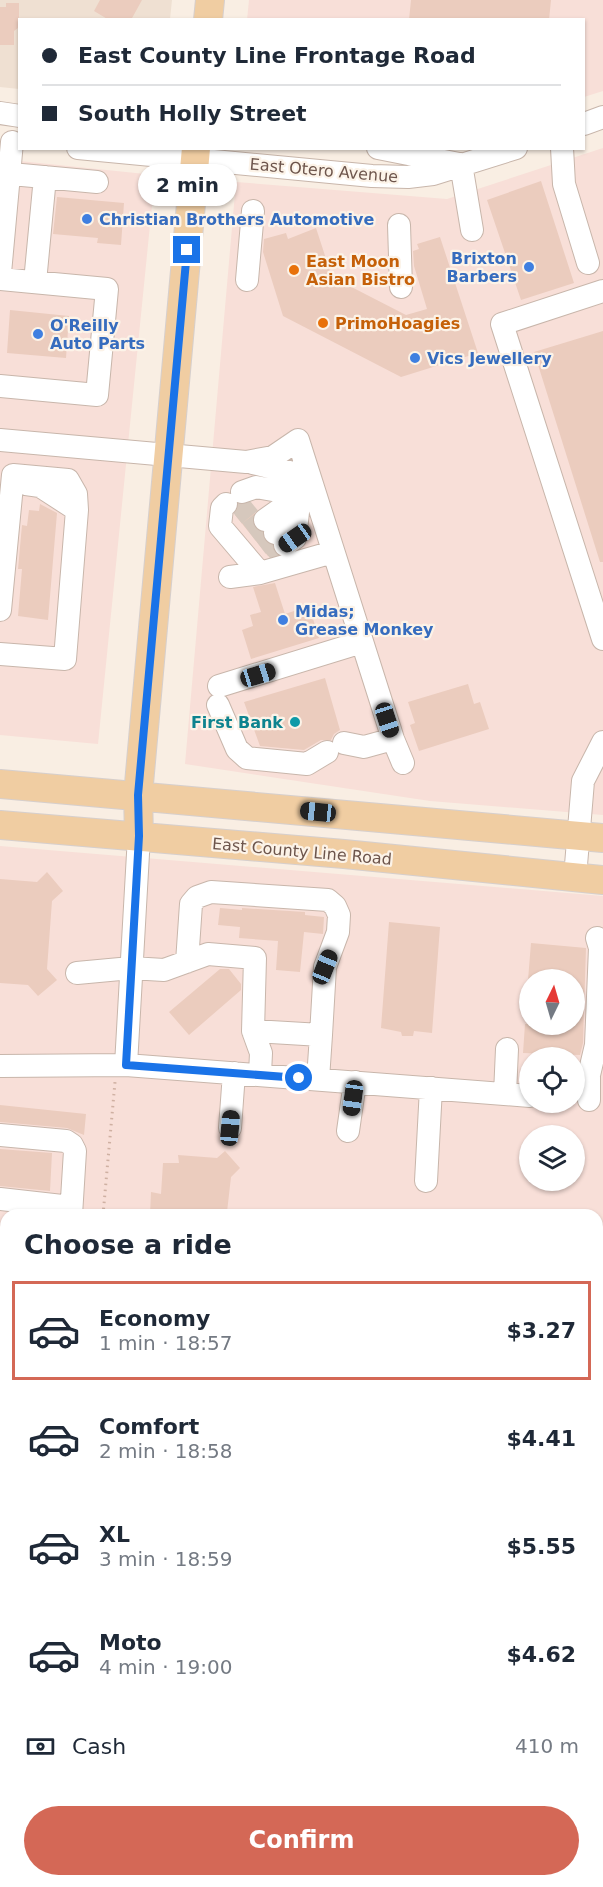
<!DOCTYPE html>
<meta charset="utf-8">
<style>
body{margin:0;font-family:"DejaVu Sans",sans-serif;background:#f2f2f3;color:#1f2937;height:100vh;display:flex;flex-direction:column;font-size:22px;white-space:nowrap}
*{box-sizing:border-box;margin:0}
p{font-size:20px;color:#747a83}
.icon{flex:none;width:33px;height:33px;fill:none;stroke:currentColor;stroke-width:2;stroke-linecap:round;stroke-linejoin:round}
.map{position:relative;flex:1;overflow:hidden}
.sheet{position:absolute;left:0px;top:1209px;width:603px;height:678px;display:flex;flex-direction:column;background:#fff;border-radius:18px 18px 0 0;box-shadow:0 2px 4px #0004}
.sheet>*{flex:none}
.banner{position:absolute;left:18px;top:18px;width:567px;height:132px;border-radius:0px;box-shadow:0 2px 4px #0004;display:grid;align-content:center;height:132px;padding:0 24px;background:#fff}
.needle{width:39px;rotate:5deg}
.fabs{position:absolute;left:519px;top:969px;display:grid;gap:12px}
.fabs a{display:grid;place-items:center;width:66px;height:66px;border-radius:50%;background:#fff;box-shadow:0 2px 4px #0004;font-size:30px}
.end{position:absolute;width:27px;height:27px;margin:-14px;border:8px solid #1a73e8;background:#fff;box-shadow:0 0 0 3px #fff}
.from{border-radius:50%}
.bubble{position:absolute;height:42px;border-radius:21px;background:#fff;box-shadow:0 2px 4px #0004;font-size:20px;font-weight:700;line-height:42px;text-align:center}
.car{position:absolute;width:18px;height:36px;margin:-18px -9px;border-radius:8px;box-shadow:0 0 4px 2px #0007;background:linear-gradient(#222 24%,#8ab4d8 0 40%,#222 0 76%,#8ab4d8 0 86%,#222 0)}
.banner b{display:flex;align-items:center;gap:21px;height:57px;font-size:22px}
.banner b+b{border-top:2px solid #e0e1e3}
.banner i{width:15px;height:15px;background:#1f2937}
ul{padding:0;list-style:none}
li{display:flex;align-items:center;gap:18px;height:99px;margin:0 12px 9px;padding:0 12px;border:3px solid transparent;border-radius:0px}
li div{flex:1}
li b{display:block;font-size:22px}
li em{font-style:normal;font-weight:700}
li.on{border-color:#d46856}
li>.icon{width:54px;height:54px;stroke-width:1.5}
h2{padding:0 24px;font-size:27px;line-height:72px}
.pay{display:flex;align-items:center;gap:15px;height:66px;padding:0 24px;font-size:22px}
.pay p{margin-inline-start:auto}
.cta{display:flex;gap:12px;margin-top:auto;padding:12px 24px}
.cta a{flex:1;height:69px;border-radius:36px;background:#d46856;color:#fff;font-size:24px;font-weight:700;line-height:69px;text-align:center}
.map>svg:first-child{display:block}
.residential{fill:#efe0d2}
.commercial{fill:#f8dfd8;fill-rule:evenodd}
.green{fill:#d3e4c3}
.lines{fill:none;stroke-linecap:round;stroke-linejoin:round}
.stream{stroke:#a2ccd0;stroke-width:4.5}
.building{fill:#ebccbe}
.minor-tunnel{stroke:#d6c8bd;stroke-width:22;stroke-dasharray:22 11;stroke-linecap:butt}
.minor-casing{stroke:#c8b6ab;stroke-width:24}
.major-casing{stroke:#d6cfcd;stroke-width:30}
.highway-casing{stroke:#d6cfcd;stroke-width:34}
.path{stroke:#cfb0a2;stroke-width:3;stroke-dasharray:1.5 4.5;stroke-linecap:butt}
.minor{stroke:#fff;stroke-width:22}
.major{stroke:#f0cda2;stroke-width:28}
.highway{stroke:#ecaea1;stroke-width:33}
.route{stroke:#1a73e8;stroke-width:8}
.shop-dot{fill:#3f7fe0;stroke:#fcf3e8;stroke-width:2}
.food-dot{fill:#e8710a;stroke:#fcf3e8;stroke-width:2}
.culture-dot{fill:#0f9aa8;stroke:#fcf3e8;stroke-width:2}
.labels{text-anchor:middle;stroke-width:4.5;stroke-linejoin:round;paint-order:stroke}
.street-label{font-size:16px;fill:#6d554c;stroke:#fcf3e8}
.shop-label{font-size:16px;font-weight:bold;fill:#366cbe;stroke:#fcf3e8;text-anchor:start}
.food-label{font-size:16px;font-weight:bold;fill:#c56008;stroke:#fcf3e8;text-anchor:start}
.culture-label{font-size:16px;font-weight:bold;fill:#0d838f;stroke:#fcf3e8;text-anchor:end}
</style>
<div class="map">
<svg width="603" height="1887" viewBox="0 0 603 1887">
<rect width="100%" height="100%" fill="#f9eee3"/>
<path class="residential" d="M0,0H172L170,19L20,20L19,89L0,87Z
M603,1549V1887H111L100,1881H597V1551Z"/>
<path class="commercial" d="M249,0H603V91L584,97V20H247Z
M603,148V815L430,801L185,764L236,182L447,199Z
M0,159L155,175L98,744L0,735Z
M0,846L603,896V1283L597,1285V1215H6V1385H0ZM530,980H574V1024H530ZM530,1058H574V1102H530ZM530,1136H574V1180H530Z"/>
<path class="green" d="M0,1857H6V1881H100L111,1887H0Z"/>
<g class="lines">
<path class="stream" d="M597,1353L603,1352
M0,1527L6,1525
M0,1682L6,1679"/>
</g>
<path class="building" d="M100,0H142L131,20H109L94,11Z
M411,0H551L549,20H409Z
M6,3H19V20L18,28L14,31V45H0V7H6Z
M541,181L574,283L521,300L487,200Z
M57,197L124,203L121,245L97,243L98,238L53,234Z
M316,228L332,277L406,315L427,309L414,266L413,251L419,249L417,244L440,237L478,353L401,377L283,316L263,252L264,239L286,233L288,239Z
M10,310L69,316L66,358L7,353Z
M603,331V562H600L534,352Z
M251,503L256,510L252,521L254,527L262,533L264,541L272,546L276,554L268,556L235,515L239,505Z
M40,504L57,513L48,620L18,616L22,569H18L22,525L27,526L29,510L39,511Z
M275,583L285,614L309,606L319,638L251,659L242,630L253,626L250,615L261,612L253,587Z
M325,678L340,730L334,734L331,740H321L304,750L260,746L244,702Z
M468,684L474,704L480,702L489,729L419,751L410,725L415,723L408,702Z
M47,872L63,891L52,901L47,969L57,980L38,996L28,985L0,983V879L37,882Z
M220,908L242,910V908L305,912V915L324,917L323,934L304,932L300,972L276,970L278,941L239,938L240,927L218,925Z
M389,922L440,927L432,1033L414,1031L413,1036H402L401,1032L381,1028Z
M531,943L586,948L583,1043L580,1055L523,1053L525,1024H574V980H528Z
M220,969H229L241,984V990L189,1035L169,1012Z
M0,1105L86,1114L84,1135L67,1128L0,1122Z
M0,1149L52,1153L50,1191L0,1186Z
M225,1151L240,1168L231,1177L227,1212H218V1215H150L151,1192L161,1194L163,1163H179L178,1155L217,1158Z"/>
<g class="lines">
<path class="minor-tunnel" d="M235,515L251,502
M249,532L265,520
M259,545L275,533
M270,558L285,545"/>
<defs>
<path id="minor" d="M0,113L20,116
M584,124L603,117
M78,148L372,176L408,177L433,174L516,148
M378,148L459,164
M562,148L564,184L588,263
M461,164L472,230
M0,173L97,182
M399,225L401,287
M0,273L12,142
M0,279L107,289L97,395L0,386
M247,280L253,211
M35,282L45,177
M603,291L502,324L603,639
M0,440L246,462L273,457L298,440L393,739L403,763
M253,463L293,473L311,483
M26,484L40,486L77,510
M242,492L256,487L300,495L313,489
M226,504L222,508L220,526L260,573
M265,520L299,496
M275,533L290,521L296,502
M285,545L295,538L300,495
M230,577L260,573L333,552
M0,610L13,475L68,480L76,494L77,510L65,659L0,654
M219,686L362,642
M218,705L237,749L247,758L307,764L327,752
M344,743L364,747L393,739
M575,877L583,781L603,742
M187,962L191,904L197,897L211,892L328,900L335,906L339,915L338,932L325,967L321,1035
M77,973L131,968L164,970L208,954L255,958L253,1031L261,1053L260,1074
M253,1031L321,1035L318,1079
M126,1065L139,836
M0,1066L126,1065L530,1096
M505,1094L507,1049
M589,1100V1075L596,1045L600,948L597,938
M230,1128L234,1073
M348,1131L355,1082
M0,1135L66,1141L72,1145L75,1151L71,1215
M426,1181L431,1088
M0,1199L71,1207
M0,1347L6,1348
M597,1803L603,1804
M462,1881L464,1887"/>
<path id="major" d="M208,20L210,0
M0,784L603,838
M0,825L344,854L603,880
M139,836L138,795L196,148"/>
<path id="highway" d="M597,1383L603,1382
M597,1463L603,1461
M0,1556L6,1554
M0,1637L6,1635"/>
</defs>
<use href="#minor" class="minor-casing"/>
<use href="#major" class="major-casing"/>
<use href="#highway" class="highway-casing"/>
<path class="path" d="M103,1215L115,1082
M597,1328L603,1326
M0,1490L6,1487
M0,1509L6,1507"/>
<use href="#minor" class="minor"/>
<use href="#major" class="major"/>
<use href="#highway" class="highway"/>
</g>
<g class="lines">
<path class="route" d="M187,250L138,795L139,836L126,1065L299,1078"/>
</g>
<g class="shop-dot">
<circle cx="87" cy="219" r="6"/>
<circle cx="529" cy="267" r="6"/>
<circle cx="38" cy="334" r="6"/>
<circle cx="415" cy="358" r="6"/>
<circle cx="283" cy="620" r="6"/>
</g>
<g class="food-dot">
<circle cx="294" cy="270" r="6"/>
<circle cx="323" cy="323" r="6"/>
</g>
<circle class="culture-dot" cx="295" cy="722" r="6"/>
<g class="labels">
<g class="street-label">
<text transform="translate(324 170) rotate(5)" y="6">East Otero Avenue</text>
<text transform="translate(302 851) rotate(5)" y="6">East County Line Road</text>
</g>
<g class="shop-label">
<text x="99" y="225">Christian Brothers Automotive</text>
<text x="517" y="264" text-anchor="end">Brixton<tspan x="517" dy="18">Barbers</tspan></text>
<text x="50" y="331">O'Reilly<tspan x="50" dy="18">Auto Parts</tspan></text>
<text x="427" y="364">Vics Jewellery</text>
<text x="295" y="617">Midas;<tspan x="295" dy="18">Grease Monkey</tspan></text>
</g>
<g class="food-label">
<text x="306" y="267">East Moon<tspan x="306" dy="18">Asian Bistro</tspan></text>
<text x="335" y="329">PrimoHoagies</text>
</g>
<g class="culture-label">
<text x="283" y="728">First Bank</text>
</g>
</g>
</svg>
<div class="fabs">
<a><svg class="needle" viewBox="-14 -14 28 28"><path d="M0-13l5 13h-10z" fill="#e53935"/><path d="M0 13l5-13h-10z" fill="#747a83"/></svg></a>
<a><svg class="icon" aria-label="locate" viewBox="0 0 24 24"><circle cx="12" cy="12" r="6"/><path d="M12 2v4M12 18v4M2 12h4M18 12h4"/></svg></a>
<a><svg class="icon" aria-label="layers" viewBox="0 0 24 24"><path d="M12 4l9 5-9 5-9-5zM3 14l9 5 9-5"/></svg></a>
</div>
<i class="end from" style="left:299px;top:1078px"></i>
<i class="end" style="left:187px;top:250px"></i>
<div class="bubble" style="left:138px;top:164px;width:99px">2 min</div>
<i class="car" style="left:295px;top:538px;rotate:235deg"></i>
<i class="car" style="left:258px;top:675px;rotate:73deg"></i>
<i class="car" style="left:387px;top:720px;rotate:162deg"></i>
<i class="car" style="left:318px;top:812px;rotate:276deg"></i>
<i class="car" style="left:325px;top:967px;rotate:22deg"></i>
<i class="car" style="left:353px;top:1098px;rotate:188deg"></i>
<i class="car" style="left:230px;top:1128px;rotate:5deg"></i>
<div class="banner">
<b><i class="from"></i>East County Line Frontage Road</b>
<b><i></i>South Holly Street</b>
</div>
<section class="sheet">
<h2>Choose a ride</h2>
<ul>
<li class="on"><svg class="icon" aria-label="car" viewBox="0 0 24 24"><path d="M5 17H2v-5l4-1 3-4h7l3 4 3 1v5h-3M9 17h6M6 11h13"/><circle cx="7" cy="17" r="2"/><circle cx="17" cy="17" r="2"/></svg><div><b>Economy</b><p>1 min · 18:57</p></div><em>$3.27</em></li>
<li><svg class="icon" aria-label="car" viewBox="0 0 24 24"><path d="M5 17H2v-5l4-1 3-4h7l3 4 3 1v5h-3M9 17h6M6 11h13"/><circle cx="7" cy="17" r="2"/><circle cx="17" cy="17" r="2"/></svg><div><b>Comfort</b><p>2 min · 18:58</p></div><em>$4.41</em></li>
<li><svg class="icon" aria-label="car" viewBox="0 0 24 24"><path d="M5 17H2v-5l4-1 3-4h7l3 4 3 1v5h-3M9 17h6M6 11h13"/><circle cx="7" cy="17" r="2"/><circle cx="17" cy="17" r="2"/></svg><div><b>XL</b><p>3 min · 18:59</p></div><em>$5.55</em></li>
<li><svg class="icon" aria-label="car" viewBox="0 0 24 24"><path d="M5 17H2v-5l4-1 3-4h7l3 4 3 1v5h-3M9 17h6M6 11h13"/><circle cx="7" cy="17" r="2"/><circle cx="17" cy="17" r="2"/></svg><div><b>Moto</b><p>4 min · 19:00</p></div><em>$4.62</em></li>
</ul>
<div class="pay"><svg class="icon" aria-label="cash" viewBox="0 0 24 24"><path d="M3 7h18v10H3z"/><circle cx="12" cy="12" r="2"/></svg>Cash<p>410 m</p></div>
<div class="cta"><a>Confirm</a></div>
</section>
</div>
